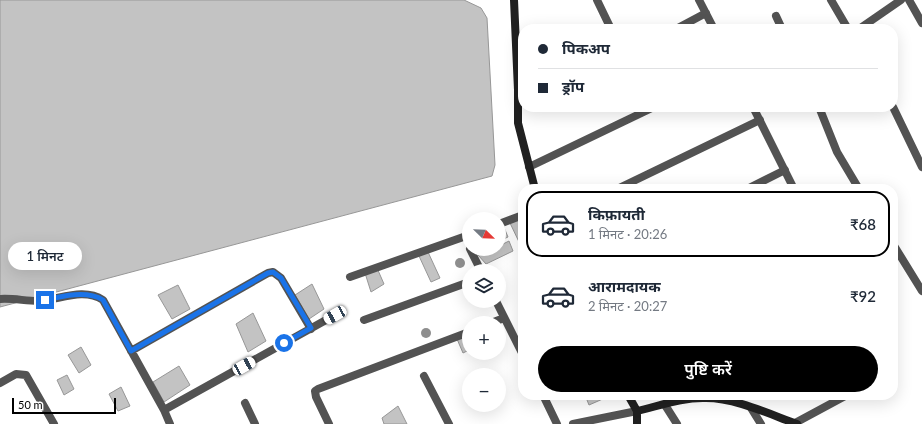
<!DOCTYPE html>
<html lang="hi">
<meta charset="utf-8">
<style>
body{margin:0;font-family:Lato,"Noto Sans Devanagari",sans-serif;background:#f6f6f7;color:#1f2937;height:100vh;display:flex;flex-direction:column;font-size:15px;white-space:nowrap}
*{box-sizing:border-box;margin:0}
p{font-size:13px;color:#747a83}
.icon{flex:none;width:22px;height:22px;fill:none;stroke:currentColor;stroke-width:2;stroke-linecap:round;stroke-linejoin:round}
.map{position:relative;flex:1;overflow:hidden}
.side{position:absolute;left:518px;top:184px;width:380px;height:216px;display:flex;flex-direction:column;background:#fff;border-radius:16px;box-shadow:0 4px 16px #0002}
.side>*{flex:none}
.guide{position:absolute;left:518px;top:24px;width:380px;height:88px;border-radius:16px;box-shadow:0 4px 16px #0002;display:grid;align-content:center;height:88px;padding:0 20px;background:#fff}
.needle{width:26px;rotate:113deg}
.tools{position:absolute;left:462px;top:212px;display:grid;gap:8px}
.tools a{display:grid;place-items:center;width:44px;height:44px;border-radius:50%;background:#fff;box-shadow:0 4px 16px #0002;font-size:20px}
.scale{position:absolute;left:12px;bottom:10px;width:104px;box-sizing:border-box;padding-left:4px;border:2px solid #000;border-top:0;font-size:11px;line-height:14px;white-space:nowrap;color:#000;-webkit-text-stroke:3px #fff;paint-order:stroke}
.end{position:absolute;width:18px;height:18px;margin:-9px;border:5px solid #1a73e8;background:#fff;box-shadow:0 0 0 2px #fff}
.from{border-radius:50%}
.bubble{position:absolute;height:28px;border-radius:14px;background:#fff;box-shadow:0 4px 16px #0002;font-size:13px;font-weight:600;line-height:28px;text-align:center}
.car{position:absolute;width:12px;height:24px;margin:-12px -6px;border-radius:5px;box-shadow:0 0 3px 1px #0007;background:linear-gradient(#fff 24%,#345 0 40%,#fff 0 76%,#345 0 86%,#fff 0)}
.guide b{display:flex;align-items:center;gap:14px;height:38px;font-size:15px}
.guide b+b{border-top:1px solid #e0e1e3}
.guide i{width:10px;height:10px;background:#1f2937}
ul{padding:7px 0 0;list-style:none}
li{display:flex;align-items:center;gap:12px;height:66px;margin:0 8px 6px;padding:0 12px;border:2px solid transparent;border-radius:16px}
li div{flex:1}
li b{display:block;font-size:15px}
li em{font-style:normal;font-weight:600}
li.selected{border-color:#000}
li>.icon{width:36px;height:36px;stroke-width:1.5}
.primary-button{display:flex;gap:8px;margin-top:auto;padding:8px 20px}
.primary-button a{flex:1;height:46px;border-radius:24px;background:#000;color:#fff;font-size:16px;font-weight:600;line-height:46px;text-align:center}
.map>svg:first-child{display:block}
.building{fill:#c3c3c3;stroke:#979797}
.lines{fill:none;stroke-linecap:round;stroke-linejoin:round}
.street{stroke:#535353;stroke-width:8}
.secondary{stroke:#202020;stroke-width:8}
.tree{fill:#8e8e8e}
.route{stroke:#1a73e8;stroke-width:5}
</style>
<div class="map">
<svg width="922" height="424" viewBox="0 0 922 424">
<rect width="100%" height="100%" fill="#fff"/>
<path class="building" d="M0,0H464L481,8L487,18L495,165L492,176L0,307Z
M523,218V243L520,244L510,223Z
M503,225L508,237L499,241V226Z
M509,241L513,251L486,264L478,255L492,249H499V246Z
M428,252L440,278L431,282L419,256Z
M377,268L384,284L371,292L365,273Z
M312,284L324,309L309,319L295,295Z
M178,285L190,309L172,319L158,295Z
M253,313L266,341L248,352L236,324Z
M469,334V350L463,353L457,339Z
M81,347L91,365L79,373L68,355Z
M179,366L190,385L164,402L153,382Z
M67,375L74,389L64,395L57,380Z
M121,387L130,406L118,411L109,394Z
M585,395H603L605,398L589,405Z
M398,406L407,424H384L382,418Z"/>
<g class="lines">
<path class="street" d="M597,0L611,29
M699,0L714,29
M831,0L848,29
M909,0L922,23
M776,16L782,29
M676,29L706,13
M859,29L901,0
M753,107L794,189
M819,107L837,152L859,189
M893,107L922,167
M529,167L654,107
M617,189L760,120
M747,189L785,170
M499,224L523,215
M893,244L922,291
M470,249L481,271
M350,277L469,235
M0,299C13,298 25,301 38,301C59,300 83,287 103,300L164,410L170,424
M496,301L523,355
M364,320L469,282
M491,323L504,318
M131,351L268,273L273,272L281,278L311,329
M424,376L449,424
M0,383L16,374L26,375L54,424
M543,395L557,424
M245,403L255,424
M665,405L677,424
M751,408L761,424
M164,410L335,315
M795,423L847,395
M329,424L316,397L315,391L318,389L469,332
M573,424L637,411"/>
<path class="secondary" d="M514,0L518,90V123L535,189
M628,395L637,411V424
M637,411C659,406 683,397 706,398C735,398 769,414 797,424"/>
</g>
<g class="tree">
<circle cx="460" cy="263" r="5"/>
<circle cx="426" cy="333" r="5"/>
</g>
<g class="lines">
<path class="route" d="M45,300C62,296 87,290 103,300L131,351L268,273L273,272L281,278L311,328L284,343"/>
</g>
</svg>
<div class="tools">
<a><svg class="needle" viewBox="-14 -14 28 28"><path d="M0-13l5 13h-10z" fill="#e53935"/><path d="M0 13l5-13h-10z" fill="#747a83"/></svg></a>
<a><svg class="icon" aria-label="layers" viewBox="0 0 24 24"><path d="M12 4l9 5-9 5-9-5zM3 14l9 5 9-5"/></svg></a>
<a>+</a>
<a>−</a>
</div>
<div class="scale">50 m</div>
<i class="end from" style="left:284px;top:343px"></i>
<i class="end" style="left:45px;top:300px"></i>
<div class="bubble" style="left:8px;top:242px;width:74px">1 मिनट</div>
<i class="car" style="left:335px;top:315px;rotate:241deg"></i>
<i class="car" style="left:244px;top:366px;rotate:61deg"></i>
<div class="guide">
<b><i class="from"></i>पिकअप</b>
<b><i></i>ड्रॉप</b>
</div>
<section class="side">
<ul>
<li class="selected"><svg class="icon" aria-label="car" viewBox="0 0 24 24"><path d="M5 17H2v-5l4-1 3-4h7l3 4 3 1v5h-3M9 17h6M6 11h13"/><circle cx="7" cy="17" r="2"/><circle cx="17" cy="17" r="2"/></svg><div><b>किफ़ायती</b><p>1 मिनट · 20:26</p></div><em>₹68</em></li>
<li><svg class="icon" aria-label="car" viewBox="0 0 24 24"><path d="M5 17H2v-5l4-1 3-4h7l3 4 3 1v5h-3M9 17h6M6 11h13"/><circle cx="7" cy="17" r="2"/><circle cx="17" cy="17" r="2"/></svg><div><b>आरामदायक</b><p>2 मिनट · 20:27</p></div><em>₹92</em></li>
</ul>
<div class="primary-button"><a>पुष्टि करें</a></div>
</section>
</div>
